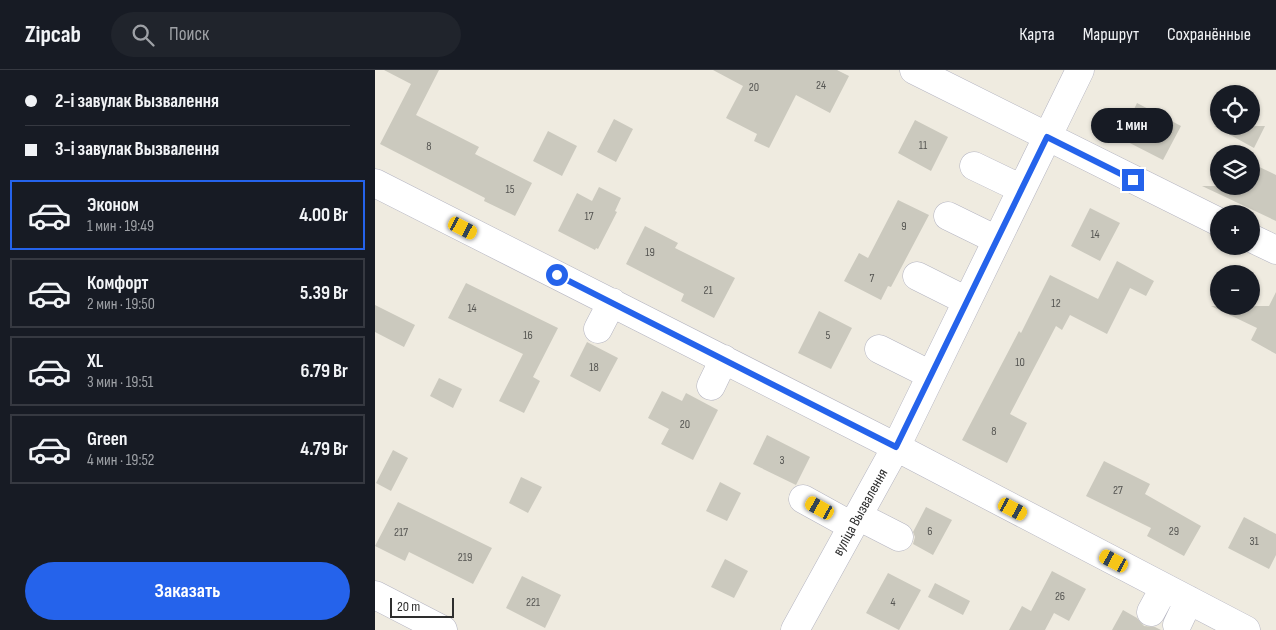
<!DOCTYPE html>
<html lang="ru">
<meta charset="utf-8">
<style>
body{margin:0;font-family:"Sofia Sans Condensed",sans-serif;background:#20242c;color:#f1f3f6;height:100vh;display:flex;flex-direction:column;font-size:19px;white-space:nowrap}
*{box-sizing:border-box;margin:0}
p{font-size:16px;color:#9ea1a6}
.icon{flex:none;width:28px;height:28px;fill:none;stroke:currentColor;stroke-width:2;stroke-linecap:round;stroke-linejoin:round}
.map{position:relative;flex:1;overflow:hidden}
.panel{display:flex;flex-direction:column;background:#171b24;width:375px}
.panel>*{flex:none}
.banner{display:grid;align-content:center;height:110px;padding:0 25px;background:#171b24}
.buttons{position:absolute;left:835px;top:15px;display:grid;gap:10px}
.buttons a{display:grid;place-items:center;width:50px;height:50px;border-radius:50%;background:#171b24;box-shadow:0 1px 4px #0004;font-size:25px}
.scale{position:absolute;left:15px;bottom:12px;width:64px;box-sizing:border-box;padding-left:5px;border:2px solid #2e2e2e;border-top:0;font-size:14px;line-height:18px;white-space:nowrap;color:#2e2e2e;-webkit-text-stroke:4px #fff;paint-order:stroke}
.end{position:absolute;width:22px;height:22px;margin:-11px;border:6px solid #2563eb;background:#fff;box-shadow:0 0 0 2px #fff}
.from{border-radius:50%}
.bubble{position:absolute;height:35px;border-radius:18px;background:#171b24;box-shadow:0 1px 4px #0004;font-size:16px;font-weight:700;line-height:35px;text-align:center}
.car{position:absolute;width:15px;height:30px;margin:-15px -8px;border-radius:6px;box-shadow:0 0 4px 1px #0007;background:linear-gradient(#f5c518 24%,#345 0 40%,#f5c518 0 76%,#345 0 86%,#f5c518 0)}
.banner b{display:flex;align-items:center;gap:18px;height:48px;font-size:19px}
.banner b+b{border-top:1px solid #363941}
.banner i{width:12px;height:12px;background:#f1f3f6}
ul{padding:0;list-style:none}
li{display:flex;align-items:center;gap:15px;height:70px;margin:0 10px 8px;padding:0 15px;border:2px solid #363941;border-radius:0px}
li div{flex:1}
li b{display:block;font-size:19px}
li em{font-style:normal;font-weight:700}
li.on{border-color:#2563eb}
li>.icon{width:45px;height:45px;stroke-width:1.5}
.primary-button{display:flex;gap:10px;margin-top:auto;padding:10px 25px}
.primary-button a{flex:1;height:58px;border-radius:30px;background:#2563eb;color:#fff;font-size:20px;font-weight:700;line-height:58px;text-align:center}
header{display:flex;align-items:center;gap:30px;box-sizing:border-box;height:70px;padding:0 25px;background:#171b24;border-bottom:1px solid #363941}
header strong{font-size:24px}
nav{display:flex;gap:28px;margin-inline-start:auto;font-size:18px}
.search{width:350px;height:45px;background:#20242c;display:flex;align-items:center;gap:12px;box-sizing:border-box;padding:0 18px;border-radius:28px;color:#9ea1a6;font-size:19px}
main{display:flex;flex:1;min-height:0}
.map>svg:first-child{display:block}
.building{fill:#cbc9be}
.lines{fill:none;stroke-linecap:round;stroke-linejoin:round}
.minor-casing{stroke:#b4b4c1;stroke-width:29}
.minor{stroke:#fff;stroke-width:28}
.route{stroke:#2563eb;stroke-width:6}
.labels{text-anchor:middle;stroke-width:4.5;stroke-linejoin:round;paint-order:stroke}
.number-label{font-size:12px;fill:#555552}
.street-label{font-size:15px;fill:#2e2e2e;stroke:#fff}
</style>
<header>
<strong>Zipcab</strong>
<div class="search"><svg class="icon" aria-label="search" viewBox="0 0 24 24"><circle cx="10" cy="10" r="6"/><path d="M15 15l6 6"/></svg>Поиск</div>
<nav><a>Карта</a><a>Маршрут</a><a>Сохранённые</a></nav>
</header>
<main>
<section class="panel">
<div class="banner">
<b><i class="from"></i>2-і завулак Вызвалення</b>
<b><i></i>3-і завулак Вызвалення</b>
</div>
<ul>
<li class="on"><svg class="icon" aria-label="car" viewBox="0 0 24 24"><path d="M5 17H2v-5l4-1 3-4h7l3 4 3 1v5h-3M9 17h6M6 11h13"/><circle cx="7" cy="17" r="2"/><circle cx="17" cy="17" r="2"/></svg><div><b>Эконом</b><p>1 мин · 19:49</p></div><em>4.00 Br</em></li>
<li><svg class="icon" aria-label="car" viewBox="0 0 24 24"><path d="M5 17H2v-5l4-1 3-4h7l3 4 3 1v5h-3M9 17h6M6 11h13"/><circle cx="7" cy="17" r="2"/><circle cx="17" cy="17" r="2"/></svg><div><b>Комфорт</b><p>2 мин · 19:50</p></div><em>5.39 Br</em></li>
<li><svg class="icon" aria-label="car" viewBox="0 0 24 24"><path d="M5 17H2v-5l4-1 3-4h7l3 4 3 1v5h-3M9 17h6M6 11h13"/><circle cx="7" cy="17" r="2"/><circle cx="17" cy="17" r="2"/></svg><div><b>XL</b><p>3 мин · 19:51</p></div><em>6.79 Br</em></li>
<li><svg class="icon" aria-label="car" viewBox="0 0 24 24"><path d="M5 17H2v-5l4-1 3-4h7l3 4 3 1v5h-3M9 17h6M6 11h13"/><circle cx="7" cy="17" r="2"/><circle cx="17" cy="17" r="2"/></svg><div><b>Green</b><p>4 мин · 19:52</p></div><em>4.79 Br</em></li>
</ul>
<div class="primary-button"><a>Заказать</a></div>
</section>
<div class="map">
<svg width="901" height="560" viewBox="0 0 901 560">
<rect width="100%" height="100%" fill="#efebe0"/>
<path class="building" d="M9,0H64L41,45L104,77L100,84L157,113L140,146L109,131L110,128L5,74L36,14Z
M338,0H462L474,6L455,43L421,25L394,78L379,71L382,64L351,48L368,16Z
M762,33L806,56L788,90L745,68Z
M239,49L258,59L241,92L222,82Z
M540,50L573,67L556,101L523,83Z
M839,56H890L879,78Z
M173,61L202,76L187,106L158,91Z
M876,93L901,105V151L827,116H876Z
M224,117L246,128L240,141L242,142L223,179L221,178L220,180L183,161L202,123L217,131Z
M523,130L554,145L516,217L513,216L506,230L469,211L484,183L493,188Z
M715,138L745,153L725,191L696,176Z
M270,156L303,173L300,178L360,208L339,248L306,231L309,224L251,194Z
M742,191L779,211L771,226L755,218L732,264L695,245L687,260L681,256L635,344L652,353L632,393L587,370L644,261L646,263L675,205L723,229Z
M91,213L183,258L158,307L165,311L149,343L124,331L148,284L73,248Z
M901,222V284L876,270L882,258L836,236H894Z
M0,235L40,255L29,277L0,262Z
M444,241L477,258L456,299L423,283Z
M212,272L243,288L225,322L195,306Z
M64,308L87,319L78,338L55,326Z
M287,321L307,331L311,323L343,340L318,390L286,374L294,359L273,348Z
M392,365L435,387L421,415L378,394Z
M18,380L33,388L16,421L1,413Z
M729,391L775,414L770,424L826,456L809,486L772,466L776,458L711,426Z
M146,407L167,417L153,443L134,433Z
M345,412L366,423L352,451L331,441Z
M23,432L117,478L98,514L34,482L30,491L0,476Z
M551,437L577,450L558,485L538,474L540,467L538,462Z
M869,447L901,464V485L894,499L853,478Z
M350,489L373,501L359,528L336,517Z
M677,501L711,519L694,551L679,543L670,560H634L647,536L656,541Z
M513,503L546,520L524,560L491,543Z
M147,506L186,525L170,558L131,538Z
M560,513L595,531L588,545L553,527Z
M748,540L762,548L769,556L780,557L786,560H737Z"/>
<g class="lines">
<defs>
<path id="minor" d="M539,0L844,152
M599,96L647,119
M0,113L521,377L871,560
M573,146L622,170
M876,168L901,180
M542,206L592,231
M223,259L237,232
M504,279L556,305
M336,316L349,289
M428,429L477,456
M483,446L524,467
M0,525L68,560
M776,542L789,518
M802,555L814,530
M420,560L521,377L705,0"/>
</defs>
<use href="#minor" class="minor-casing"/>
<use href="#minor" class="minor"/>
</g>
<g class="lines">
<path class="route" d="M182,205L521,377L672,67L758,110"/>
</g>
<g class="labels">
<g class="number-label">
<text x="446" y="19">24</text>
<text x="379" y="21">20</text>
<text x="548" y="79">11</text>
<text x="54" y="80">8</text>
<text x="135" y="123">15</text>
<text x="214" y="150">17</text>
<text x="529" y="160">9</text>
<text x="720" y="168">14</text>
<text x="275" y="186">19</text>
<text x="497" y="212">7</text>
<text x="333" y="224">21</text>
<text x="681" y="237">12</text>
<text x="97" y="242">14</text>
<text x="153" y="269">16</text>
<text x="453" y="269">5</text>
<text x="645" y="296">10</text>
<text x="219" y="301">18</text>
<text x="310" y="358">20</text>
<text x="619" y="365">8</text>
<text x="407" y="394">3</text>
<text x="743" y="424">27</text>
<text x="555" y="465">6</text>
<text x="799" y="465">29</text>
<text x="26" y="466">217</text>
<text x="879" y="475">31</text>
<text x="90" y="491">219</text>
<text x="685" y="530">26</text>
<text x="158" y="536">221</text>
<text x="518" y="536">4</text>
</g>
<g class="street-label">
<text transform="translate(485 442) rotate(-61)" y="5">вуліца Вызвалення</text>
</g>
</g>
</svg>
<div class="buttons">
<a><svg class="icon" aria-label="locate" viewBox="0 0 24 24"><circle cx="12" cy="12" r="6"/><path d="M12 2v4M12 18v4M2 12h4M18 12h4"/></svg></a>
<a><svg class="icon" aria-label="layers" viewBox="0 0 24 24"><path d="M12 4l9 5-9 5-9-5zM3 14l9 5 9-5"/></svg></a>
<a>+</a>
<a>−</a>
</div>
<div class="scale">20 m</div>
<i class="end from" style="left:182px;top:205px"></i>
<i class="end" style="left:758px;top:110px"></i>
<div class="bubble" style="left:716px;top:38px;width:82px">1 мин</div>
<i class="car" style="left:88px;top:158px;rotate:117deg"></i>
<i class="car" style="left:445px;top:438px;rotate:299deg"></i>
<i class="car" style="left:638px;top:439px;rotate:118deg"></i>
<i class="car" style="left:739px;top:491px;rotate:298deg"></i>
</div>
</main>
